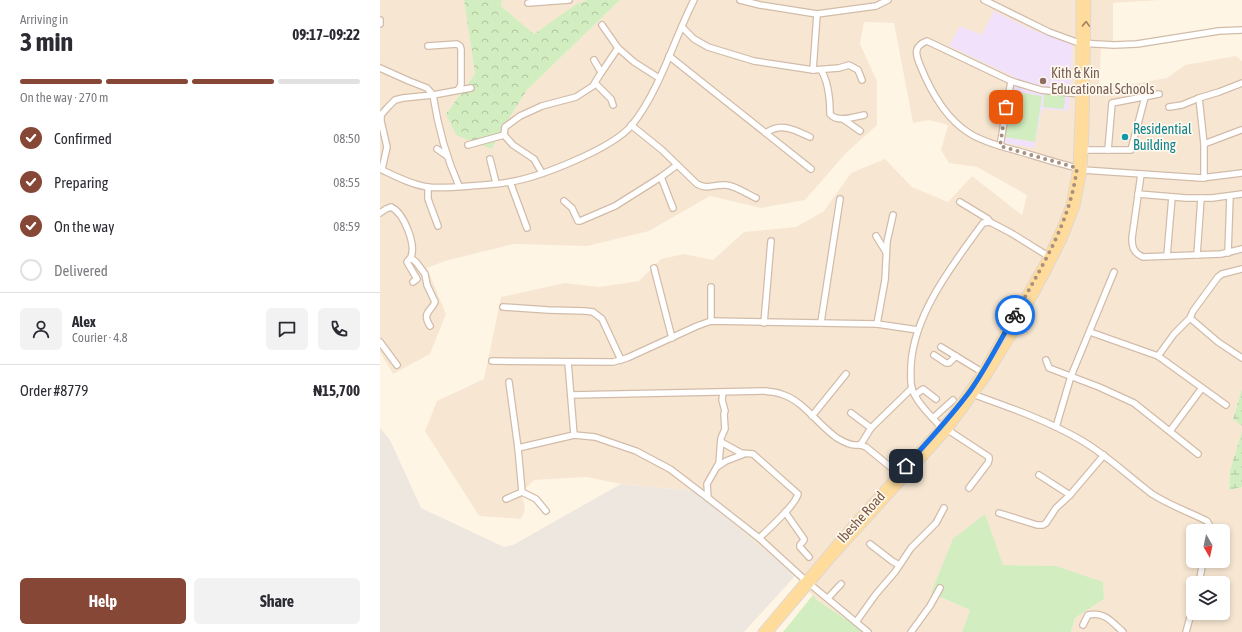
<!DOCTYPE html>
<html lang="en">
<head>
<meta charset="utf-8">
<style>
	:root { --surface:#fff; --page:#f2f2f3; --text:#2b2b33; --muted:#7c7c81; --line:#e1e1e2; --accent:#864737 }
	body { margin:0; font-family:"Asap Condensed",sans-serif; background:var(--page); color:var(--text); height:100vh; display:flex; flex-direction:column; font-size:15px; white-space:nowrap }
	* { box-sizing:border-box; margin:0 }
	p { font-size:13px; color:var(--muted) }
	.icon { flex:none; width:22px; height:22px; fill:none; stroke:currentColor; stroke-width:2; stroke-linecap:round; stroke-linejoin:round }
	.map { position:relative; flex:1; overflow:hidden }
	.side { display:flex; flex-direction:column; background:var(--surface); width:380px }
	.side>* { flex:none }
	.needle { width:26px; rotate:171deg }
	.fabs { position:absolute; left:806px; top:524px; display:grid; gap:8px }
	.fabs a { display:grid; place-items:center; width:44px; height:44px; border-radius:6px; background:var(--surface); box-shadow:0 2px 6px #0003; font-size:20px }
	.pin { position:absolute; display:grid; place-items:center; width:34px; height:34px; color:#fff; margin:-17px; border-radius:8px; box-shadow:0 2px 6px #0006 }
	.courier { position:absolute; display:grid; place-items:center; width:40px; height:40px; margin:-20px; border:3px solid #1a73e8; border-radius:50%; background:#fff; color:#222; box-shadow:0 1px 5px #0007 }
	.summary em { font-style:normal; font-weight:700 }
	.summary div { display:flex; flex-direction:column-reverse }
	.summary { display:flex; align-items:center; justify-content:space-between; height:68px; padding:0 20px }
	h1 { font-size:26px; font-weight:700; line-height:30px }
	.bar { display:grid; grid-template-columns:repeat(4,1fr); gap:6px 4px; align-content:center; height:48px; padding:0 20px }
	.bar i { height:5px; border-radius:3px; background:var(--line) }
	.bar .on { background:var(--accent) }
	.bar p { grid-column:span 4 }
	.line { display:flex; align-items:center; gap:10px; padding:0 20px; border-top:1px solid var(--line) }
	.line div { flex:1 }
	.round { display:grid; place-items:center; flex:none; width:42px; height:42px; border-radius:6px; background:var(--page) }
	ol { padding:0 20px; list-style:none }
	li { display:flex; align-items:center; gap:12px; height:44px }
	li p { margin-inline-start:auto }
	li .icon { padding:4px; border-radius:50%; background:var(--accent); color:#fff; stroke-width:4 }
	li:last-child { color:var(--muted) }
	li i { width:22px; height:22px; border:2px solid var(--line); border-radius:50% }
	.button { display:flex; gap:8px; margin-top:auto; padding:8px 20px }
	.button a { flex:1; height:46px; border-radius:6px; background:var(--accent); color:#fff; font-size:16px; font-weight:700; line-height:46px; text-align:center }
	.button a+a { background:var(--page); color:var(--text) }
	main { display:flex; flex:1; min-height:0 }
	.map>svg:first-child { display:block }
</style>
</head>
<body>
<main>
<section class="side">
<div class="summary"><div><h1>3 min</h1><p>Arriving in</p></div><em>09:17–09:22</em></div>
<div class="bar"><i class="on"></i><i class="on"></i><i class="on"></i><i></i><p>On the way · 270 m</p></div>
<ol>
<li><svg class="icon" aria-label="check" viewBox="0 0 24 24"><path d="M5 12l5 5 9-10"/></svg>Confirmed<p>08:50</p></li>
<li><svg class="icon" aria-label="check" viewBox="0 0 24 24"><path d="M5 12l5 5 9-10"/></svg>Preparing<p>08:55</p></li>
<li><svg class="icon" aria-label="check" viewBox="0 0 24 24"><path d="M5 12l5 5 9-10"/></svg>On the way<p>08:59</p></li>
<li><i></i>Delivered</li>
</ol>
<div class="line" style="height:72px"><a class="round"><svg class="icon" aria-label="person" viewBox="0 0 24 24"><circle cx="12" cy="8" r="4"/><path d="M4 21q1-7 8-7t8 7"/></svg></a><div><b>Alex</b><p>Courier · 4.8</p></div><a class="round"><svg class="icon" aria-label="chat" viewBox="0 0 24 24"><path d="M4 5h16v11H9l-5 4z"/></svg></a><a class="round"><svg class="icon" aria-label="phone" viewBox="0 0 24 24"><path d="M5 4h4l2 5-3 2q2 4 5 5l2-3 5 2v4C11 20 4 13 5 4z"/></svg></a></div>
<div class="line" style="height:52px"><div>Order #8779</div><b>₦15,700</b></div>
<div class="button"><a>Help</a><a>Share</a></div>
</section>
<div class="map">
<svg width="862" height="632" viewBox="0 0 862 632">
	<defs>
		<pattern id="forest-crowns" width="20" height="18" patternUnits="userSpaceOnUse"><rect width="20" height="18" fill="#d2eec1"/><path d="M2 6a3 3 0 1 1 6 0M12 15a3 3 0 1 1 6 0" fill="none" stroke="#afc49f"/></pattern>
		<pattern id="wetland-marsh" width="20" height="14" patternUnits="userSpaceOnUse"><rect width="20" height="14" fill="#d2eec1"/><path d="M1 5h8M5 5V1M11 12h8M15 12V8" fill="none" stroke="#afc49f"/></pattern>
	</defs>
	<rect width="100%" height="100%" fill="#fff5e5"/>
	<g fill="#f7e7d2" fill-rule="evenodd">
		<path d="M 0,0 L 84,0 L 95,74 L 66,114 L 112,149 L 121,131 L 147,90 L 240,0 L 780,0 L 733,3 L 733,42 L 721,47 L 719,90 L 787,78 L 805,65 L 856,56 L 862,61 L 862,388 L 853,418 L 862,426 L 862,431 L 850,470 L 849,490 L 862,487 L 862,632 L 691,632 L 695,618 L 724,599 L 676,566 L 623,565 L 551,593 L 590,610 L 582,632 L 485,632 L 437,600 L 415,576 L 315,491 L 241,484 L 206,477 L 154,480 L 142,492 L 145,510 L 141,519 L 99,516 L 45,431 L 57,401 L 104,379 L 121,297 L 185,283 L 219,287 L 259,281 L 281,259 L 304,254 L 333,260 L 364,232 L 416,227 L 444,211 L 471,173 L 505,159 L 532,187 L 568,202 L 592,176 L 642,215 L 647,195 L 597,167 L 569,163 L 561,150 L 568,125 L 549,120 L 533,123 L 514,23 L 484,22 L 480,44 L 497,81 L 497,125 L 466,153 L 425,200 L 381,208 L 330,196 L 269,231 L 207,246 L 134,244 L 65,261 L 47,268 L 66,314 L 50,354 L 13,374 L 0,352 ZM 813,531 L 843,531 L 843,561 L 813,561 ZM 813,583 L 843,583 L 843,613 L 813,613 Z"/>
		<path d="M 122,0 L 207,0 L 195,6 L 154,34 L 121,6 Z"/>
	</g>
	<path fill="#eee7df" d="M 0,428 L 10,440 L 41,508 L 124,547 L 133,545 L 241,484 L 315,491 L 415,576 L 364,632 L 0,632 Z"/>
	<path fill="#f2e1fb" d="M 614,11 L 657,32 L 692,43 L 691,85 L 689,111 L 662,109 L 654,148 L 625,143 L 623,140 L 634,77 L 569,46 L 580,26 L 602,35 Z"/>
	<g fill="#d2eec1">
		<path d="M 632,91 L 662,96 L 655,142 L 625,137 Z"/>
		<path d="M 664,94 L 685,96 L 684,109 L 663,107 Z"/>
		<path d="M 605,514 L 623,565 L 676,566 L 723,582 L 724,599 L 695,618 L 691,632 L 582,632 L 590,610 L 551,593 L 573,539 Z"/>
		<path d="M 433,595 L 437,600 L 485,632 L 403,632 Z"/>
	</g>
	<path fill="url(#forest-crowns)" d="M 84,0 L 122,0 L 121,6 L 154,34 L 195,5 L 207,0 L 240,0 L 147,90 L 121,131 L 112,149 L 76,135 L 66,114 L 95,74 Z"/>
	<g fill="url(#wetland-marsh)">
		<path d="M 862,388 L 862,426 L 853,419 Z"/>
		<path d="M 862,431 L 862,487 L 849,490 L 850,470 Z"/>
	</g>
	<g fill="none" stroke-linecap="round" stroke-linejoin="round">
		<defs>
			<g id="minor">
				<path d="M 360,0 L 380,5 L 437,14 L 496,6 L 508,0"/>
				<path d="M 604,0 L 669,32 L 699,43 L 734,45 L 757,44 L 839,31 L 862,30"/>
				<path d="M 148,3 L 189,0"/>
				<path d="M 0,24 L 0,20"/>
				<path d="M 222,25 L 238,48 L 254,62 L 279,78"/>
				<path d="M 302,27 L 314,39 L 328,47 L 374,61 L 433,70 L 459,68 L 469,65 L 478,70 L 482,80"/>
				<path d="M 48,46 L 77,44 L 80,46 L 81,49 L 81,85 L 78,90"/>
				<path d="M 289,56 L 431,169"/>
				<path d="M 214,60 L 221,72"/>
				<path d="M 0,68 L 29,81 L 47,88 L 53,95 C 58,127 66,157 79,186"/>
				<path d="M 433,70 L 437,14"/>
				<path d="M 441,70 C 449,83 450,99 450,114 C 457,123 474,117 484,115"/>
				<path d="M 215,83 L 231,99 L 233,105"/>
				<path d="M 819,98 L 824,144 L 824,178"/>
				<path d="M 789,107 L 802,105 L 819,98 L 839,92 L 862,83"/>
				<path d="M 463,119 L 480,131"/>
				<path d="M 251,125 L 282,150 L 317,184 C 328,190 334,184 346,185 C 356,186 367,194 376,198"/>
				<path d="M 386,133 C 401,122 415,130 430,137"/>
				<path d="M 824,144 L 861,130"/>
				<path d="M 88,145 L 124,135"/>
				<path d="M 620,146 L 631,81"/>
				<path d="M 57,149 L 67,156"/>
				<path d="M 705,150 L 751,150 L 765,97"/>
				<path d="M 728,150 L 732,103 L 779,94"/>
				<path d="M 110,159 L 116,183"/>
				<path d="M 697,168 C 677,163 658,157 638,151 C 622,147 603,142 589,133 C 565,118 550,90 540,65 C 535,53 534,46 547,41 L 631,81 L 661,90 L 700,94"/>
				<path d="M 0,169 C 15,176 32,185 48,187 C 62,189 87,186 103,185 C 111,184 121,184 130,182 C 160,177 232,149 252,125 C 281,88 293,41 314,0"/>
				<path d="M 2,169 L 7,147 L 1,121 L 1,115 L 8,107 L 15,100 L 23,98 L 53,95 L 91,88"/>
				<path d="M 703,170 L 821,178 L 862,173"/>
				<path d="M 162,173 L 154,159 L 133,145 L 124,135 L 125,127 L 140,116 L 162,106 L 196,97 L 213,86 L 219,76 L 238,48"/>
				<path d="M 761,174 L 752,238 C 752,248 754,253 763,257 L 841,254 L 862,249"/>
				<path d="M 281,177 L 293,208"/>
				<path d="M 130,182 L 147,228"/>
				<path d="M 48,187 L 48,199 L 58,226"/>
				<path d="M 758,194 L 806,198 L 832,198 L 862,194"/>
				<path d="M 184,201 L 192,208 L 198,221 L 200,221 L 235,206 L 281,177 L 297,165"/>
				<path d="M 580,202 L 608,219 L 610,222 L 631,233 L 668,256"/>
				<path d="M 0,213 L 6,209 L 11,207 C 24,213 36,244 31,257 C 30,259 28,260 27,262 L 37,279 L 33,282"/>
				<path d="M 496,236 L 506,252"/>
				<path d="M 848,253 L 850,196"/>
				<path d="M 817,255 L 821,198"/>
				<path d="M 787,256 L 792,197"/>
				<path d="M 31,258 L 36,262 L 45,274 L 47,285 L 55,302 C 52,311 41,312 50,326"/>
				<path d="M 274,268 L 292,338"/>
				<path d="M 123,307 L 168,310 L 205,311 L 213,312 L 222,319 L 241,360"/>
				<path d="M 810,318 L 838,342 L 862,358"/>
				<path d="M 331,321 L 331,287"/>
				<path d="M 441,322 L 460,199"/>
				<path d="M 384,323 L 391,241"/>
				<path d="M 497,324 L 505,280 L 507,242 L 513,215"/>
				<path d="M 710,332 L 778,356 L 846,405"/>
				<path d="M 0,342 L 17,365"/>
				<path d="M 561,347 L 602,372"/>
				<path d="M 554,355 L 566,363 L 569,363 L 576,356"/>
				<path d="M 778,356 L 794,334 L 810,318 L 813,311 L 838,277 L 842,274 L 862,269"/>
				<path d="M 666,360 L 669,368 L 719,387 L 754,403 L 818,454"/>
				<path d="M 112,361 L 233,362 L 247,358 L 317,326 L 331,321 L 497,324 L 538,330"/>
				<path d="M 188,362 L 194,435"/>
				<path d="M 129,382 L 138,448 L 142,492"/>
				<path d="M 591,392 L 595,395 C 631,408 666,420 699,439 C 726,454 748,476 772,494 C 789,505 809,512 827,521 L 830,526 L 829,531"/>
				<path d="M 191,395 L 385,391 C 390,392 396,392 401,394 C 423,400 438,425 457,438 C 462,441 469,445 475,445 C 480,445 481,444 486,447 L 519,474"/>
				<path d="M 535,395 L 543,389 L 556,399"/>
				<path d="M 471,413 L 491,428"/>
				<path d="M 432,416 L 466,374"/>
				<path d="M 553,418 L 573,400"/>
				<path d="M 561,427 C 551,416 537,403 532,389 C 530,381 531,373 531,365 C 534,313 574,263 603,223 L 610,222"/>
				<path d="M 676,427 L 691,376 L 734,272"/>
				<path d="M 568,430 L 609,457 L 609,460 L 608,463 L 589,488"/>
				<path d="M 790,431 L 822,388"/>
				<path d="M 341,442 L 361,453 L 373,454 L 418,494 C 416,504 388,530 379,538"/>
				<path d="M 481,444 L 491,428 L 532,388"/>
				<path d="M 138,448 L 194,435 L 215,437 L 256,451 L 290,469 L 328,498 L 379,538 L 425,580 L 488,632"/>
				<path d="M 337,467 L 346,461 L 364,454"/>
				<path d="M 659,475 L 690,495"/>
				<path d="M 328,498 L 327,484 L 339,463 L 341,438 L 345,429 L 344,414 L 345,411 L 342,400 L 343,393"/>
				<path d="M 126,499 L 142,492 L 156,499 L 166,511"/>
				<path d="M 405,512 L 424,539 L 424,540 L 420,545 L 420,547 L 429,557"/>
				<path d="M 619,513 L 657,525 L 663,525 L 666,523 L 676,508 L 690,495 L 724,455"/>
				<path d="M 490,544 L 512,561 L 519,565"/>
				<path d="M 819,583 L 823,561"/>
				<path d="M 448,598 L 461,584"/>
				<path d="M 476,622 L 496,594 L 515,572 L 531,548 L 556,523 L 564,508"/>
				<path d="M 703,625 L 708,615 C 724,611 732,622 743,632"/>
				<path d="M 531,632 L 550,606 L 560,588"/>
				<path d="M 806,632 L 813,606"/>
			</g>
			<g id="major">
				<path d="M 382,632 L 480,516 L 571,416 L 602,372 L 668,256 L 683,223 L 690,205 L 697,168 L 700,94 L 700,0"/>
				<path d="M 389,632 L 451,559 L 568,430 L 608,375 L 632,336 L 667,271 L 684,237 L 696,206 L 703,170 L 705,130 L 707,0"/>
			</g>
		</defs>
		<use href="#minor" stroke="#d2bca9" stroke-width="8"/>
		<use href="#major" stroke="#dfd7d3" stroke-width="9"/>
		<use href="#minor" stroke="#fff" stroke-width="5.5"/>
		<use href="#major" stroke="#ffdc9b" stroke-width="7"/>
	</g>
	<defs><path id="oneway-chevron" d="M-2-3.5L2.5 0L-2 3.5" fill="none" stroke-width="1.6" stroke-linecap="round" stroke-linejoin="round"/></defs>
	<use stroke="#a38160" href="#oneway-chevron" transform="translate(706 24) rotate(-88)"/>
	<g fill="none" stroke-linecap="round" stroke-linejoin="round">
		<path stroke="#a9907e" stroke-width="4" stroke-dasharray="0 7.2" d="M 626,107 L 620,146 L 697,168 C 690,224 661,267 635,315"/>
		<path stroke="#1a73e8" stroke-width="5" d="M 526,466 C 548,441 570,418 590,391 C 607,367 620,340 635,315"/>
	</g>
	<circle fill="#8d6e63" stroke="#fff8ed" stroke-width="1.5" cx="663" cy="81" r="4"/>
	<circle fill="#0f9aa8" stroke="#fff8ed" stroke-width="1.5" cx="745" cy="137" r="4"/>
	<g text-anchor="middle" stroke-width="3.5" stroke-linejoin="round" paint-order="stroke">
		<g font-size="14" fill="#785e54" stroke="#fff8ed" text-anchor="start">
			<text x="671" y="78">Kith &amp; Kin<tspan x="671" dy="16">Educational Schools</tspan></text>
		</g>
		<g font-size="14" fill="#0d838f" stroke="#fff8ed" text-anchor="start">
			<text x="753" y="134">Residential<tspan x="753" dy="16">Building</tspan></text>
		</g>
		<g font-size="14" fill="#7b5a46" stroke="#fff8ed">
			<text transform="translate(481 517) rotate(-48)" y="5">Ibeshe Road</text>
		</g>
	</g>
</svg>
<div class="fabs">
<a><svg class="needle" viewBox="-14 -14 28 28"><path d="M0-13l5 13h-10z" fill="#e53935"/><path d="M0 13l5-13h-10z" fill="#7c7c81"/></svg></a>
<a><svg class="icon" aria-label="layers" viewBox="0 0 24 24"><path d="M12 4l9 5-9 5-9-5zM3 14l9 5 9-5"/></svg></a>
</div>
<div class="pin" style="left:626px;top:107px;background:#ea580c"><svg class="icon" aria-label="bag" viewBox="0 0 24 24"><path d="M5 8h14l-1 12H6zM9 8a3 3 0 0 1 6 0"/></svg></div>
<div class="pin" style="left:526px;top:466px;background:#1f2937"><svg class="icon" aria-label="home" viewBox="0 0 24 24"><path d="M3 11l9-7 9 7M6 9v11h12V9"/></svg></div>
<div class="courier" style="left:635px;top:315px"><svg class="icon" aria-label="bike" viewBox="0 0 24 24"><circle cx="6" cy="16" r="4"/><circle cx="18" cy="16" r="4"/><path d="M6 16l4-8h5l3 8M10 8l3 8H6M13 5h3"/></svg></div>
</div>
</main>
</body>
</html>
